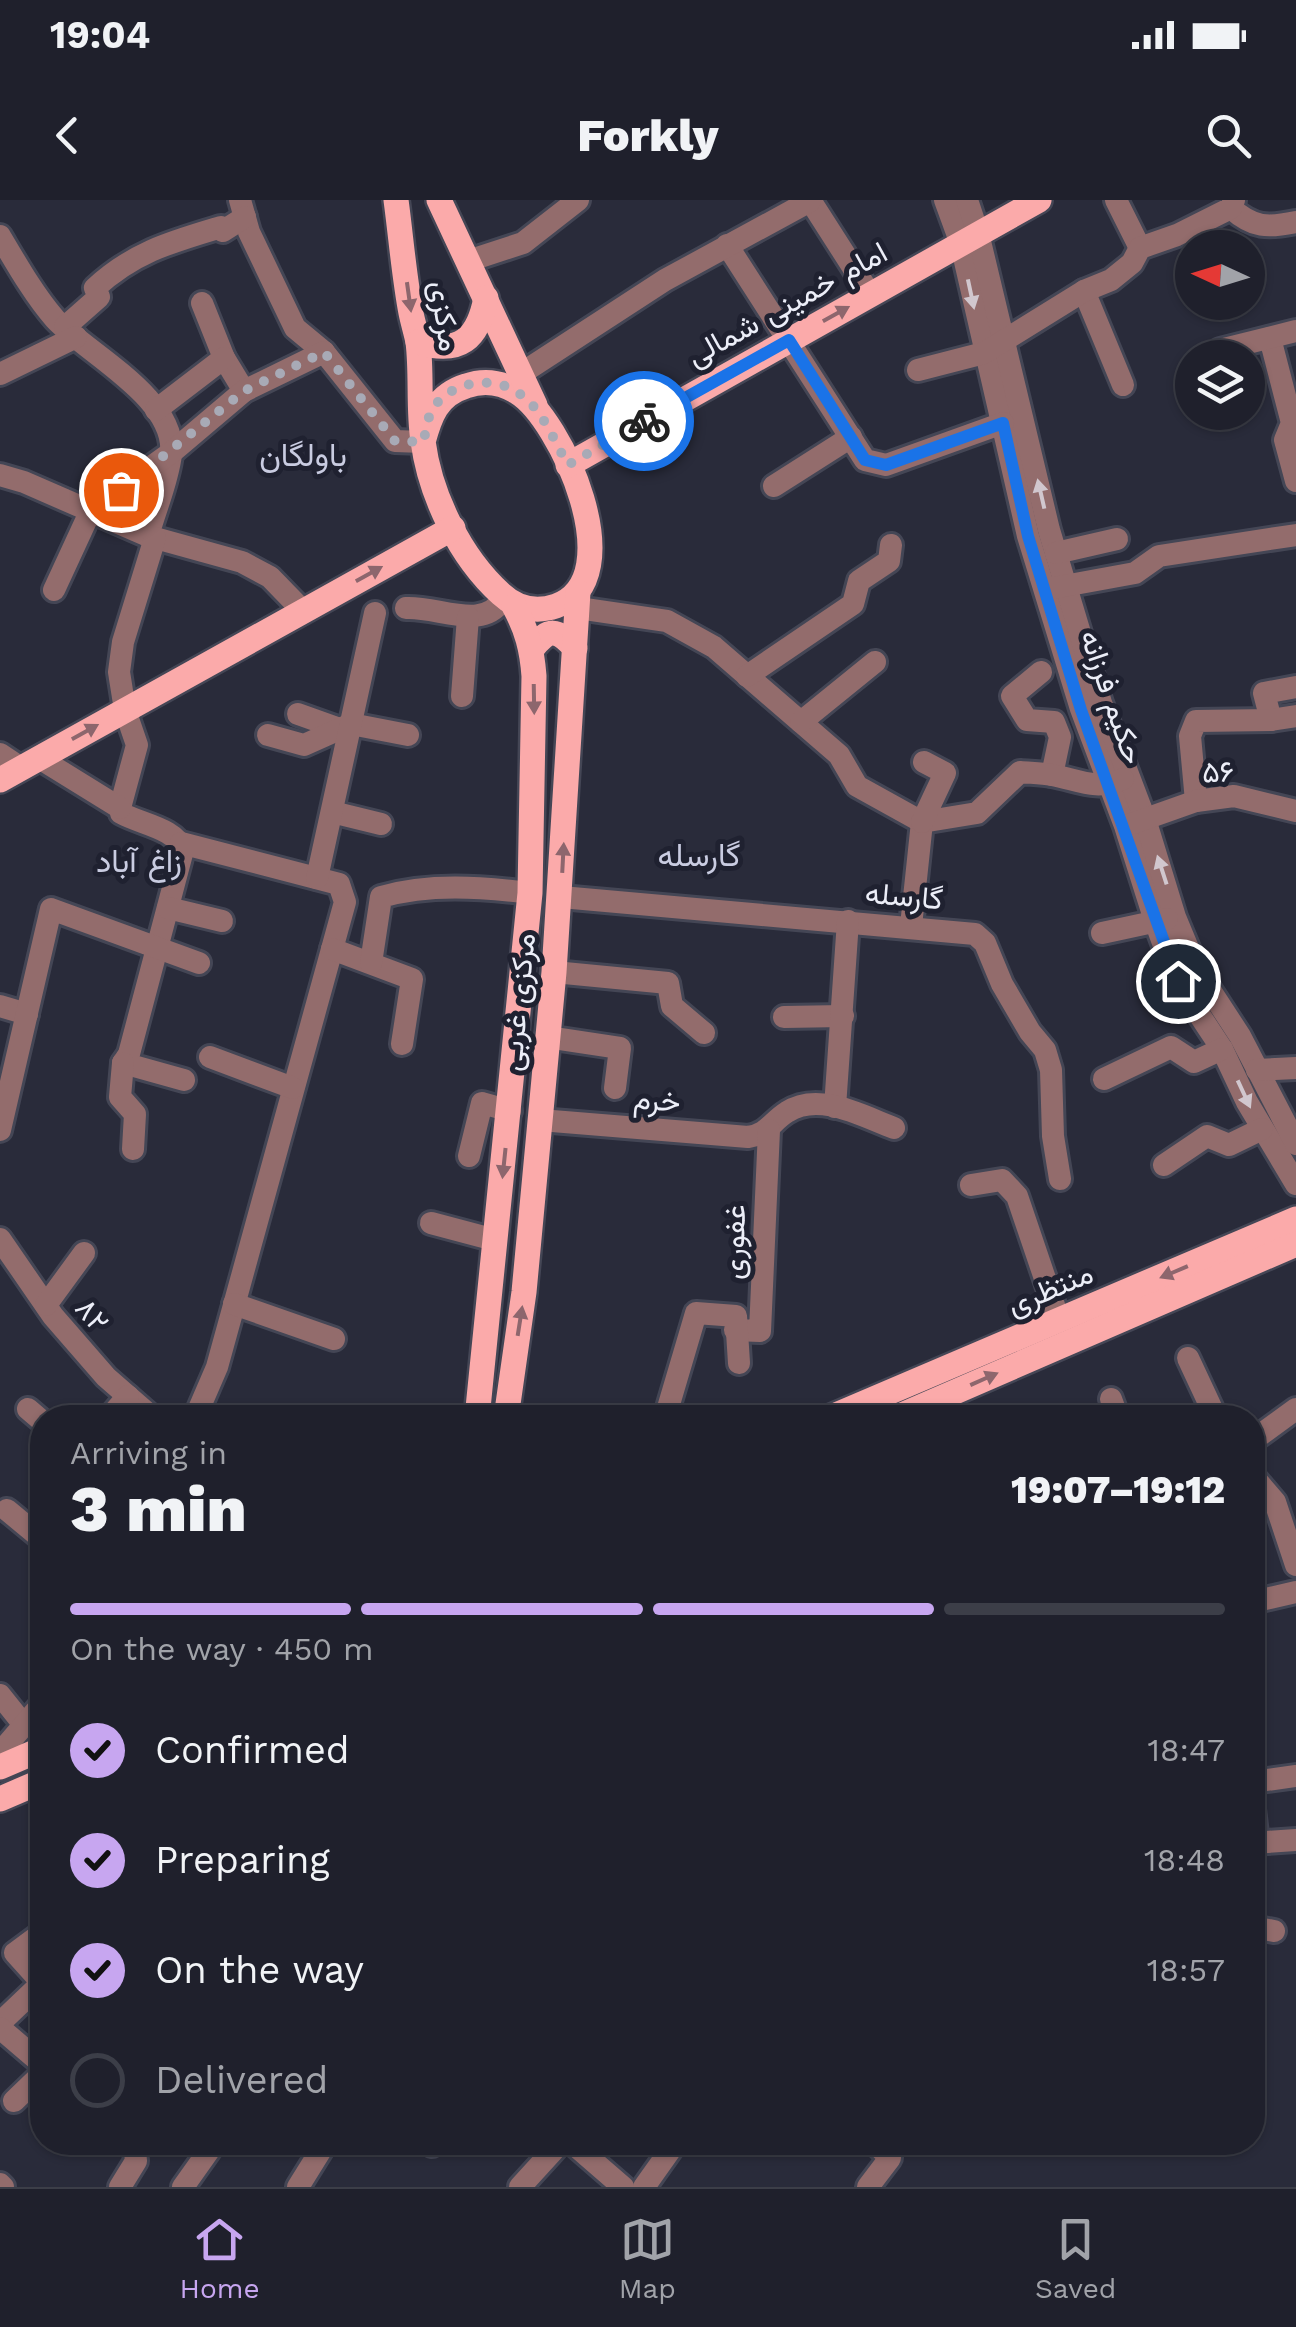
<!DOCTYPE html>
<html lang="en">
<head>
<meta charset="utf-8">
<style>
	:root { --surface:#1f202c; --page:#2c2d38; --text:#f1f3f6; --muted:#a1a3a9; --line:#3c3e48; --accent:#c7a6f0 }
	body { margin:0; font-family:"Work Sans",Vazirmatn,sans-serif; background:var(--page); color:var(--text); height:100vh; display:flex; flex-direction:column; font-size:38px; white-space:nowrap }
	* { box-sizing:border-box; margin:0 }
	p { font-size:32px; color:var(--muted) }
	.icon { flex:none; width:55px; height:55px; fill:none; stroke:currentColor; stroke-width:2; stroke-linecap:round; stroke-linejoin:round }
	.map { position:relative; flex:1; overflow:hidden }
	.drawer { position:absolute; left:30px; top:1205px; width:1235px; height:750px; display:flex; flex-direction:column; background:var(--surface); border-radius:40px; box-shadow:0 2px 8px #0004,0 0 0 2px var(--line) }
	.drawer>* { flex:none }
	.needle { width:65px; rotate:274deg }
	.controls { position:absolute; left:1175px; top:30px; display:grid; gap:20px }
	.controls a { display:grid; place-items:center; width:90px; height:90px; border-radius:50%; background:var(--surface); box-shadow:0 2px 8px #0004,0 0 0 2px var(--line); font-size:50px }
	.pin { position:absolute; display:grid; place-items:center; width:85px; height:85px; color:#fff; margin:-42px; border:5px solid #fff; border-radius:50%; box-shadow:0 2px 10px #0007 }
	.courier { position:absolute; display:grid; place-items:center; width:100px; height:100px; margin:-50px; border:8px solid #1a73e8; border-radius:50%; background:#fff; color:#222; box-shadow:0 2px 12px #0007 }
	.head em { font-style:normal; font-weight:800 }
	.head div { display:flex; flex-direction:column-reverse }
	.head { display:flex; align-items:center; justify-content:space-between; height:170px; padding:0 40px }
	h1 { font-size:65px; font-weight:800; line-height:75px }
	.bar { display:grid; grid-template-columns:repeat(4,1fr); gap:15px 10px; align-content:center; height:120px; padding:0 40px }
	.bar i { height:12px; border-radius:8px; background:var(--line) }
	.bar .on { background:var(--accent) }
	.bar p { grid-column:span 4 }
	ol { padding:0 40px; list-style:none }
	li { display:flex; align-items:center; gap:30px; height:110px }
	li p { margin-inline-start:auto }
	li .icon { padding:10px; border-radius:50%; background:var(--accent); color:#111; stroke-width:4 }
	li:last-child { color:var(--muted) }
	li i { width:55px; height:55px; border:5px solid var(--line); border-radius:50% }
	.status { display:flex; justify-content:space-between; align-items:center; height:70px; padding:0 50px; background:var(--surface); direction:ltr }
	.status svg { height:28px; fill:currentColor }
	header { display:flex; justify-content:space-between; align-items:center; height:130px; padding:0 40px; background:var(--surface); font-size:45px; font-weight:800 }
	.tab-bar { display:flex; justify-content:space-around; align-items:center; height:140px; border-top:2px solid var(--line); background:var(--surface); font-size:28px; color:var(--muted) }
	.tab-bar a { display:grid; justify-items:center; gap:5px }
	.tab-bar .on { color:var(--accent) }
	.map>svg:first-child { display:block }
</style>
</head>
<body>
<div class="status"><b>19:04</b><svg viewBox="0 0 49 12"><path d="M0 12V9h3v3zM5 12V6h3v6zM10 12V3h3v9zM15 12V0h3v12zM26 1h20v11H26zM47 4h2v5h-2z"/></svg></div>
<header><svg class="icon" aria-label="back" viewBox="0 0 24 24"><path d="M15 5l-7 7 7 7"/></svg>Forkly<svg class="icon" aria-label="search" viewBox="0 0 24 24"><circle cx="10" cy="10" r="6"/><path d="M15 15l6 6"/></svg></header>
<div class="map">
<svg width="1296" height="1987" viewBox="0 0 1296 1987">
	<rect width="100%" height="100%" fill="#292b3a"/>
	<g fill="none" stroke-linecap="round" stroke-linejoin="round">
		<defs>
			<g id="minor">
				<path d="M 240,0 L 249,32 L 295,128 L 324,152 L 395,241 L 423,242"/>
				<path d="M 810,0 L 870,94"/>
				<path d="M 945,0 L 961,44 L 1028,336 L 1081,509 L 1125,626 L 1155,721 L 1177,781 L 1222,849 L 1247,902 L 1296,984"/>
				<path d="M 967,0 L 978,33 L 1049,330 L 1101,503 L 1145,619 L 1175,717 L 1197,770 L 1240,836 L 1296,944"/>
				<path d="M 1116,0 L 1140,48"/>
				<path d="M 1231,8 C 1253,28 1268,28 1296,22"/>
				<path d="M 0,36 C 16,63 34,95 55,119 C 86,153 177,198 171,254 C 168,281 155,310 148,336"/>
				<path d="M 727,45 L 865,260 L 886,265 L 1003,223"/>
				<path d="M 468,61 L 523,43 L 578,0"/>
				<path d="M 1084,91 L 1123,185"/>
				<path d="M 202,103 L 224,158 L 244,191"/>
				<path d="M 65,127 L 99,97 L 95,88 C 134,52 171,42 221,27 L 223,31 L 245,17"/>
				<path d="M 1270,138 L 1292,223 L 1285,240 L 1296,281"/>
				<path d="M 1220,150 L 1296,131"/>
				<path d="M 918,170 L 984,153 L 1084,91 L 1111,80 L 1132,63 L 1140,48 L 1177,35 L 1231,8 L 1234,0"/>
				<path d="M 522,173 L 665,80 L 810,1"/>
				<path d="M 0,174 L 76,137"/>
				<path d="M 156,210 L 224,158"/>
				<path d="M 0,275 L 24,282 L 148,336 L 242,362 L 270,377 L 303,411"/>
				<path d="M 774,286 L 851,237"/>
				<path d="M 155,338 L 123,442 L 119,472 L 125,510 L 137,545 L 120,608 L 121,613 C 140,624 176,628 183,650 L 129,854 L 123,863 L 184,880"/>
				<path d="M 1056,353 L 1117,339"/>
				<path d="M 1053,388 L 1135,373 L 1159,356 L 1296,335"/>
				<path d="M 54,390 L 91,310 L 172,252 L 244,191 L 324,152"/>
				<path d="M 406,408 C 439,406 485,433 504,397"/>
				<path d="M 578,408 L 667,421 L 714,447 L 839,555 L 857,586 L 922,622 L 911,726"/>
				<path d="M 1041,472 L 1012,496 L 1027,520 L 1054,522 L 1060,537 L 1052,575"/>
				<path d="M 747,476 L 853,404 L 859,381 L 889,361 L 891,345"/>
				<path d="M 462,496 L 468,417"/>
				<path d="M 298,514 L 340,529"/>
				<path d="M 1271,520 L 1264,493 L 1296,487"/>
				<path d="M 801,522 L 875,462"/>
				<path d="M 268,535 L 304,545 L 351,524 L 408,535"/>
				<path d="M 0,554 L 21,568"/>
				<path d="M 39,558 L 120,608"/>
				<path d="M 1196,601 L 1190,536 L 1196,521 L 1271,520 L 1296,516"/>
				<path d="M 332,612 L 381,624"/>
				<path d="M 922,622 L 977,613 L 1020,572 C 1030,573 1042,573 1052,575 C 1079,580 1096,591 1123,579"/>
				<path d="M 922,622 L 945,573 L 924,562"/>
				<path d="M 1131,624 L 1196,601 L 1234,596 L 1296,611"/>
				<path d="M 181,643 L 339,684 L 345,702 L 217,1167 L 195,1218"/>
				<path d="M 317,678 L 375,413"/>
				<path d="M 561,697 L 975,734 L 985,743 L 1002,784 L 1030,832 L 1045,850 L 1051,870 L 1053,936 L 1060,979"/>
				<path d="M 168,708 L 222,721"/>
				<path d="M 1102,733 L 1167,719"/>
				<path d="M 332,749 L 412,779 L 402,844"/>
				<path d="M 371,763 L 381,697 C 429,683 481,687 530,693"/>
				<path d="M 554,772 L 668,783 L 672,806 L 704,833"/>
				<path d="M 0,806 L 27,814"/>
				<path d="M 784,817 L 843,816"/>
				<path d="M 547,837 L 620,848 L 615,888"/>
				<path d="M 210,857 L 293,888"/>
				<path d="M 123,863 L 120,897 L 135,914 L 133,949"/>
				<path d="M 1257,870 L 1296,868"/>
				<path d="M 1104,879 L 1171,847 L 1194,862 L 1222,849"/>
				<path d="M 835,907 L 848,721"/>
				<path d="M 540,920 L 748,937 C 768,934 771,922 787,912 C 819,891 862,916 894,928"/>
				<path d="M 0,930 L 51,709 L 199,763"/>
				<path d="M 469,956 L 482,903 L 510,911"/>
				<path d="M 1164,965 L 1207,936 L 1229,945 L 1262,929"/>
				<path d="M 971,985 L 1002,980 L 1017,996 L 1059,1120"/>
				<path d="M 431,1023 L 495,1040"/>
				<path d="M 0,1039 L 53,1116 L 106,1177 L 153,1218"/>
				<path d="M 234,1104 L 334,1139"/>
				<path d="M 46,1105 L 84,1053"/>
				<path d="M 735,1130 L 760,1131 L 769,930"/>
				<path d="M 1188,1158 L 1216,1218"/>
				<path d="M 1111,1199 L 1118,1218"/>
				<path d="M 28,1209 L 42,1221"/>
				<path d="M 109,1218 L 128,1196"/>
				<path d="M 665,1218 L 696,1113 L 736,1116 L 739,1163"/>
				<path d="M 1252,1241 L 1296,1209"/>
				<path d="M 1252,1275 L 1275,1302 L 1296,1365"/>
				<path d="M 7,1310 L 42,1339"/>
				<path d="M 1252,1402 L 1296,1392"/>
				<path d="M 0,1495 L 24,1525"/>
				<path d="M 0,1553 L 42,1504"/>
				<path d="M 1252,1582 L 1296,1576"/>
				<path d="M 1252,1601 L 1257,1642"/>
				<path d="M 1252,1643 L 1296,1640"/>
				<path d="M 1252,1727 L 1274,1731"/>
				<path d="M 0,1823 L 42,1783 L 15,1753 L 42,1733"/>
				<path d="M 0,1828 L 42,1864"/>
				<path d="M 14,1901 L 42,1874"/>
				<path d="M 430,1942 L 432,1945"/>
				<path d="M 571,1942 L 623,1987"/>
				<path d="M 0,1984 L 3,1987"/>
				<path d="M 120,1987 L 136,1961 L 134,1942"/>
				<path d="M 183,1987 L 215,1942"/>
				<path d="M 298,1987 L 326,1942"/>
				<path d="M 520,1987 L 561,1942"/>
				<path d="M 644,1987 L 676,1942"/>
				<path d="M 868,1987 L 890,1958 L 874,1942"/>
			</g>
			<g id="major">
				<path d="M 396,0 C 401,37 404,76 411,113 C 413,123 416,132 418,142 C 422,175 418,208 423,241 C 430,295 460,357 501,394 C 516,408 535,413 556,406 C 633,379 561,218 517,192 C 501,182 483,180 466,186 C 437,195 430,216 423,242"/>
				<path d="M 439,0 L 535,205"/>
				<path d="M 418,142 C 460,155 478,139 486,98"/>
				<path d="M 568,265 L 1039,0"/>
				<path d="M 532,449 C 549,427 557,429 575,448"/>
				<path d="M 0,580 L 453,328"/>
				<path d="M 477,1218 L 530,693 L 534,476 C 532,449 527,430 514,406"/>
				<path d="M 506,1218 L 524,1092 L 554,772 L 578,392"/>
				<path d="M 829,1218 L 1296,1019"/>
				<path d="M 895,1218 L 1296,1044"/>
				<path d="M 0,1567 L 42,1549"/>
				<path d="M 0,1599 L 42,1581"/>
			</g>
		</defs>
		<use href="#minor" stroke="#444655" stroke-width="28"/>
		<use href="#major" stroke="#444655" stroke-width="30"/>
		<use href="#minor" stroke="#936c6c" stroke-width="22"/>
		<use href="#major" stroke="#fbaaaa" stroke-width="25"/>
	</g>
	<defs><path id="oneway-solid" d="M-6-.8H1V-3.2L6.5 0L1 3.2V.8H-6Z" transform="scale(2.5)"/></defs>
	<g fill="#d1c7ce">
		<use href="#oneway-solid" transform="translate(971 94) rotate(78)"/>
		<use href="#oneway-solid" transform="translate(1041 294) rotate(-103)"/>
		<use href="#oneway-solid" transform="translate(1162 670) rotate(-108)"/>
		<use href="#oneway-solid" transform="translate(1244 894) rotate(65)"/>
	</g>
	<g fill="#8d666d">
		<use href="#oneway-solid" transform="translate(409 97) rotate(82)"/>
		<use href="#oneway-solid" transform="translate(836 114) rotate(-29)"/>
		<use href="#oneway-solid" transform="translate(369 374) rotate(-29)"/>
		<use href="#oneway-solid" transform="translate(534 499) rotate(89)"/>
		<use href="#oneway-solid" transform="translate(85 532) rotate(-29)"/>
		<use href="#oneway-solid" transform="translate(563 658) rotate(-87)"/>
		<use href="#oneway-solid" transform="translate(504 963) rotate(96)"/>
		<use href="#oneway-solid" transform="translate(1174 1072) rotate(157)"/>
		<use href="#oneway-solid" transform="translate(520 1121) rotate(-81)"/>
		<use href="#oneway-solid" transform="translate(984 1179) rotate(-24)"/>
	</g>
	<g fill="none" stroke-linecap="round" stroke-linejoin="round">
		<path stroke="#a8aab6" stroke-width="10" stroke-dasharray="0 18" d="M 121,290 L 244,191 L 324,152 L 395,241 L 423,242 C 426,233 427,220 431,212 C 447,181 494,174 520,194 C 543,210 554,241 568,265 L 644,221"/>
		<path stroke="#1a73e8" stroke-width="12" d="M 644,221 L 789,140 L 865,260 L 886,265 L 1003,223 L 1028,336 L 1081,510 L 1178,781"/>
	</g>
	<g text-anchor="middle" stroke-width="10" stroke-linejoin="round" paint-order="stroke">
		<g font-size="30" fill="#eceef8" stroke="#1f2130">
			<text transform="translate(787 104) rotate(-29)" y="10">امام خمینی شمالی</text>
			<text transform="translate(445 116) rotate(82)" y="10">مرکزی</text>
			<text transform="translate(1112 497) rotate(71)" y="10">حکیم فرزانه</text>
			<text transform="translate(1218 572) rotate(-3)" y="10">۵۶</text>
			<text transform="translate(904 696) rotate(5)" y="10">گارسله</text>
			<text transform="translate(518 802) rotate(-84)" y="10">مرکزی غربی</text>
			<text transform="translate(657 900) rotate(4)" y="10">خرم</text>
			<text transform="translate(734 1042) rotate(-88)" y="10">غفوری</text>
			<text transform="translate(1050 1089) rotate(-23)" y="10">منتظری</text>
			<text transform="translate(92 1115) rotate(50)" y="10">۸۲</text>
		</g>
		<g font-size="32" fill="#c9cce1" stroke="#1f2130">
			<text x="303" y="266">باولگان</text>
			<text x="699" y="666">گارسله</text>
			<text x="139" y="672">زاغ آباد</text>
		</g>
	</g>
</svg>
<div class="controls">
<a><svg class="needle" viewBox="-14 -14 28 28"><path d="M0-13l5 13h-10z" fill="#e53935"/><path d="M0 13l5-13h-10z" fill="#a1a3a9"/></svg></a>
<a><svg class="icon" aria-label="layers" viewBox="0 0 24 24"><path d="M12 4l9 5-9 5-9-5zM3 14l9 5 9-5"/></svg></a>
</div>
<div class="pin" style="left:121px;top:290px;background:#ea580c"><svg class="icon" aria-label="bag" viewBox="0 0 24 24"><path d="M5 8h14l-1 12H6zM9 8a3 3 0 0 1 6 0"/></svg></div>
<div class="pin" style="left:1178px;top:781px;background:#1f2937"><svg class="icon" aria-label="home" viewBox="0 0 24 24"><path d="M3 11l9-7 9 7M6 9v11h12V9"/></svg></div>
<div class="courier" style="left:644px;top:221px"><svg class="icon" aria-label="bike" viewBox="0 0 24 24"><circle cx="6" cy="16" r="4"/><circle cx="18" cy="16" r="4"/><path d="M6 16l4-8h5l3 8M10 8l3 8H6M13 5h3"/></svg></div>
<section class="drawer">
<div class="head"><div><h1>3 min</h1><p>Arriving in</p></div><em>19:07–19:12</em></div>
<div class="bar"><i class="on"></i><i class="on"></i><i class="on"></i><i></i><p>On the way · 450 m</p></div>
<ol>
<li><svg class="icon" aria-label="check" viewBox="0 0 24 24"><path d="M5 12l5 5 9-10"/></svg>Confirmed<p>18:47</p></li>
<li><svg class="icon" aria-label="check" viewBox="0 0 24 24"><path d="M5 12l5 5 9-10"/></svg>Preparing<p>18:48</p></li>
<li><svg class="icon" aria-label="check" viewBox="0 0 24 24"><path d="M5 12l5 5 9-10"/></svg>On the way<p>18:57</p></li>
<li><i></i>Delivered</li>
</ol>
</section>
</div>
<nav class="tab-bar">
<a class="on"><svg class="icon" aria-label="home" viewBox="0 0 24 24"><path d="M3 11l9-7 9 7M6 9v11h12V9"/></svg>Home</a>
<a><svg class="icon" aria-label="map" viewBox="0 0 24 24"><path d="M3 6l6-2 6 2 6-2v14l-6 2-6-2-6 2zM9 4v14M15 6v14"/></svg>Map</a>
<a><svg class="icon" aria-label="saved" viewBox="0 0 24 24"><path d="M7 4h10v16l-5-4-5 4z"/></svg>Saved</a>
</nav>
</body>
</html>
